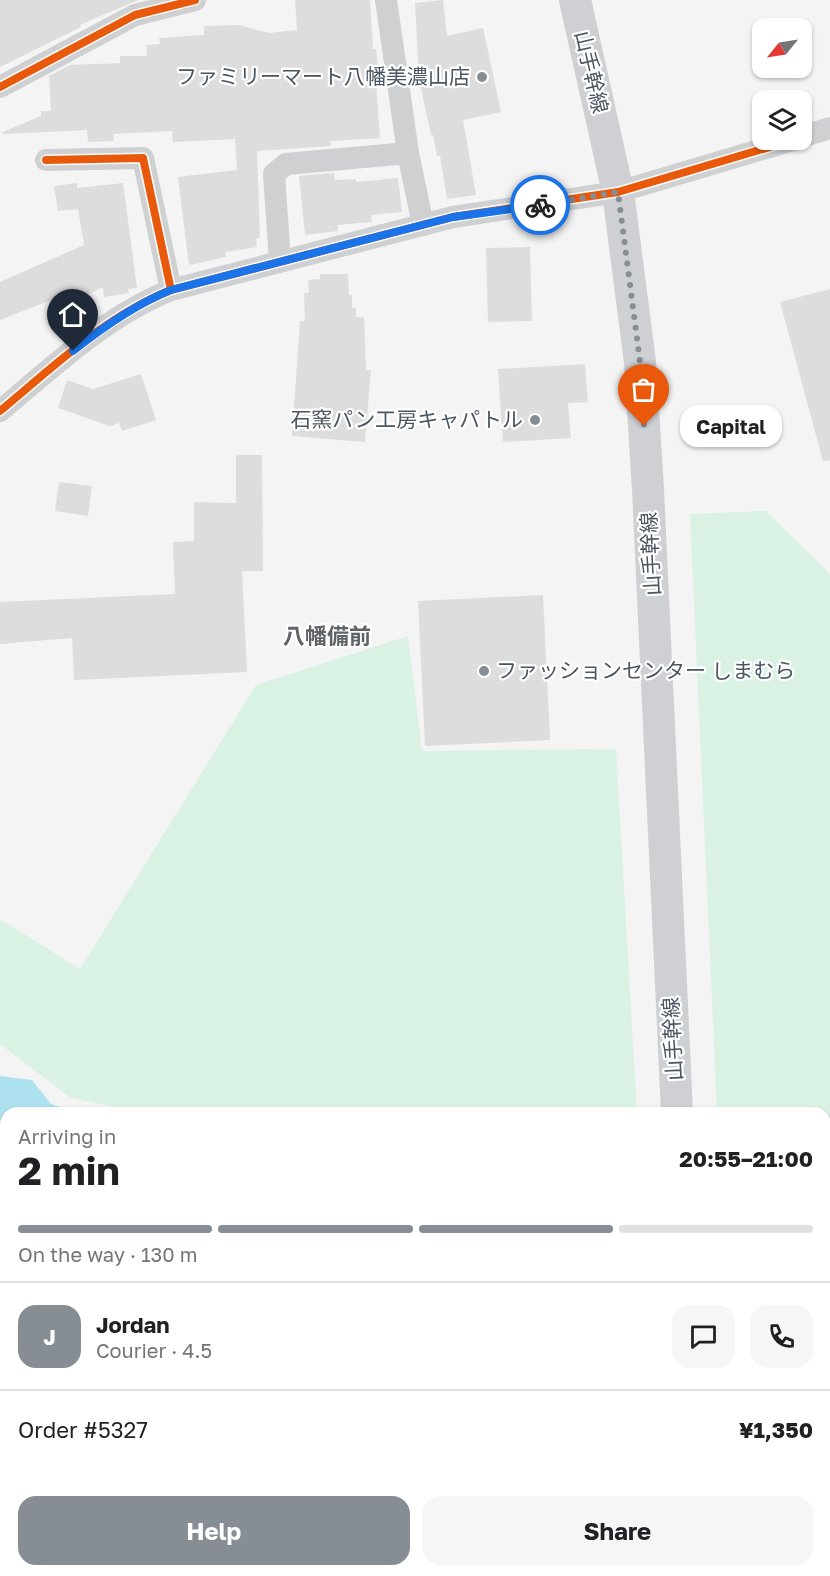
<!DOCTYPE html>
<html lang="en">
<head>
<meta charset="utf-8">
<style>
	:root { --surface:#fff; --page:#f6f6f6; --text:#202124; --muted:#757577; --line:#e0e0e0; --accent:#868d94 }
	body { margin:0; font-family:"Golos Text","Noto Sans JP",sans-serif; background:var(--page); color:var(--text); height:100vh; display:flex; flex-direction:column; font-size:22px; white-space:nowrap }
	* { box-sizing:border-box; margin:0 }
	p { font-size:20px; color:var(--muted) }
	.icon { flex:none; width:33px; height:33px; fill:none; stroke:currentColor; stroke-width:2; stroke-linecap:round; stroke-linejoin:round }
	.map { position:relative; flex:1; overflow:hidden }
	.details { position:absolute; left:0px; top:1107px; width:831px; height:470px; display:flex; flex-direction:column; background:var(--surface); border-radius:18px 18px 0 0; box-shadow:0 2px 4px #0004 }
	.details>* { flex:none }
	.needle { width:39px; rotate:240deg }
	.fabs { position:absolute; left:752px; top:18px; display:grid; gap:12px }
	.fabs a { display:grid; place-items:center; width:60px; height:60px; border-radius:12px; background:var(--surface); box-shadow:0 2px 4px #0004; font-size:30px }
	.pin { position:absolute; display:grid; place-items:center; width:51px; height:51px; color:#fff; margin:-62px -26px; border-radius:50% 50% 50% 0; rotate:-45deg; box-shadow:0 0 6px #0007 }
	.pin .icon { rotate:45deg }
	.courier { position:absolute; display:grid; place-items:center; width:60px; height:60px; margin:-30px; border:4px solid #1a73e8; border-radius:50%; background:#fff; color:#222; box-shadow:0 2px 8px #0007 }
	.bubble { position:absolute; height:42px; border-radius:18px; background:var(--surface); box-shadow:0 2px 4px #0004; font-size:20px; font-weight:700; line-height:42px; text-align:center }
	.head em { font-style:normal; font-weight:700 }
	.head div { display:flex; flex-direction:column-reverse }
	.head { display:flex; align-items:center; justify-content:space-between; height:102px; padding:0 18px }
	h1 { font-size:39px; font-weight:700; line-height:45px }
	.bar { display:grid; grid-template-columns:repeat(4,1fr); gap:9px 6px; align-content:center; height:72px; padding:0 18px }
	.bar i { height:8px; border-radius:4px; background:var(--line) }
	.bar .on { background:var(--accent) }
	.bar p { grid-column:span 4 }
	.line { display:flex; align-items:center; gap:15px; padding:0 18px; border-top:2px solid var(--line) }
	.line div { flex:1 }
	.round { display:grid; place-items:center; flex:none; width:63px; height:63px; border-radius:18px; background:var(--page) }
	.cta { display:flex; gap:12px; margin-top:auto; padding:12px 18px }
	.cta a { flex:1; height:69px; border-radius:18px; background:var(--accent); color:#fff; font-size:24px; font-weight:700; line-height:69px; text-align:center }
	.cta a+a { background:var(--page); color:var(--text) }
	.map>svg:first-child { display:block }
</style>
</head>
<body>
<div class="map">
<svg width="830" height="1576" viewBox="0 0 830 1576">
	<rect width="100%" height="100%" fill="#f4f4f4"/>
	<g fill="#d9f2e3">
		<path d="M 766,511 L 830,574 L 830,1576 L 743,1576 L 743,1571 L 825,1570 L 825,1113 L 717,1113 L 690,514 Z"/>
		<path d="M 408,636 L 422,751 L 616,749 L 637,1113 L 146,1113 L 71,1098 L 0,1044 L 0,919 L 80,969 L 256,685 Z"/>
		<path d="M 0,1210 L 6,1216 L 6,1415 L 0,1416 Z"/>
	</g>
	<path fill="#aee2f0" d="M 0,1076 L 32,1080 L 51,1104 L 78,1113 L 6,1113 L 6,1217 L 0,1216 Z"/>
	<g fill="#ddddde">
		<path d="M 0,0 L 138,0 L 80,25 L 81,27 L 0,67 Z"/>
		<path d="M 295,0 L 370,0 L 373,49 L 376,49 L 378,69 L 375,69 L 380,138 L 330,141 L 331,146 L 257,151 L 260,238 L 256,239 L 257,247 L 225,252 L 226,257 L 189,265 L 178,177 L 237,170 L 235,139 L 173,142 L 172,131 L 113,134 L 114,141 L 88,142 L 87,130 L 3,134 L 3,132 L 41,116 L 41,111 L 51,111 L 49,76 L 70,65 L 120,63 L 120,56 L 147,56 L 146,45 L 160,44 L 159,38 L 204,35 L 204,26 L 239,25 L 269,33 L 297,30 Z"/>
		<path d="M 443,0 L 447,36 L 483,28 L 501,112 L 463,120 L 476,195 L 447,199 L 440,156 L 437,156 L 433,135 L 431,135 L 419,79 L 415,3 Z"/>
		<path d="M 334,173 L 335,180 L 356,179 L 356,182 L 398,178 L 402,212 L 371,215 L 372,222 L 338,225 L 338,231 L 305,235 L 299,176 Z"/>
		<path d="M 77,183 L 77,188 L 123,183 L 137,288 L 128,289 L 129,293 L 104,297 L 103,287 L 65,306 L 61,296 L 0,320 L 0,282 L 84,245 L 78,209 L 58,211 L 54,186 Z"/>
		<path d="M 530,247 L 532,321 L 488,322 L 486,248 Z"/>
		<path d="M 320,274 L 348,274 L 349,295 L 352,295 L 352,308 L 356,308 L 356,317 L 364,317 L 366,370 L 371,370 L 365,442 L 292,436 L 300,321 L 305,321 L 304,293 L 309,293 L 308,280 L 320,279 Z"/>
		<path d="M 830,289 L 830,460 L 823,461 L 780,302 Z"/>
		<path d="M 585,364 L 588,402 L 568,403 L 571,438 L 503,442 L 498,369 Z"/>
		<path d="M 141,374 L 156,420 L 122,431 L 119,423 L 110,426 L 58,408 L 67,380 L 93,389 Z"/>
		<path d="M 236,455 L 262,455 L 263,571 L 242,571 L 247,672 L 74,680 L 72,638 L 0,644 L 0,602 L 175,594 L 173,542 L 194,541 L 194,502 L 236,503 Z"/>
		<path d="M 59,482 L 92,486 L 88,516 L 55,511 Z"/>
		<path d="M 543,595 L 550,740 L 425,746 L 418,601 Z"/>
	</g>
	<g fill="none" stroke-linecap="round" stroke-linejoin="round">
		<g stroke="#ced0d2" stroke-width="22">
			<path d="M 386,0 L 408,153 L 423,225"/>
			<path d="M 0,87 L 135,15 L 195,0"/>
			<path d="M 801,137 L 830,128"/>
			<path d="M 46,160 L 143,158 L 171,290"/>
			<path d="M 280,261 L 274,174 L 286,164 L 408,153"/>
			<path d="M 0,411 C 53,367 106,316 171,290 L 453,217 L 618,192 L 793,140"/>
		</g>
		<g stroke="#ced0d4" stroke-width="32">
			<path d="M 575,0 L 618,192 L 640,362 L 648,489 L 677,1113"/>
			<path d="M 700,1570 L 700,1576"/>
		</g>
		<defs>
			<g id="cycleway">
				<path d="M 0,87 L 135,15 L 195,0"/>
				<path d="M 46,160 L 143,158 L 171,290"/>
				<path d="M 0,411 C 53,367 106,316 171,290 L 453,217 L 618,192 L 793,140"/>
			</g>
		</defs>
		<use href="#cycleway" stroke="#fff" stroke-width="11"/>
		<use href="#cycleway" stroke="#e8590c" stroke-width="8"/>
	</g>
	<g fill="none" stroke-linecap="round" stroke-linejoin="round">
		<path stroke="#868d94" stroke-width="6" stroke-dasharray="0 10.8" d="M 540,205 L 618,192 L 640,362 L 644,426"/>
		<path stroke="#1a73e8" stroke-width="8" d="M 73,351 C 103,327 136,304 171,290 L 453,217 L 540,205"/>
	</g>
	<g fill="#868d94" stroke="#fff" stroke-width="2">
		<circle cx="482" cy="77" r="6"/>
		<circle cx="535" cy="420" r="6"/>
		<circle cx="484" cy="671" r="6"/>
	</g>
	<g text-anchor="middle" stroke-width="4.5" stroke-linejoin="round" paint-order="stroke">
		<g font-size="21" fill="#4a5661" stroke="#fff">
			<text transform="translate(591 72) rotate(77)" y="7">山手幹線</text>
			<text transform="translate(651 554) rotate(-93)" y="7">山手幹線</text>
			<text transform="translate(673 1039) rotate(-93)" y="7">山手幹線</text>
		</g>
		<g font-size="21" fill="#4a5661" stroke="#fff" text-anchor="end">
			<text x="470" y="84">ファミリーマート八幡美濃山店</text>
			<text x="523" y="427">石窯パン工房キャパトル</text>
			<text x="496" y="678" text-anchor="start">ファッションセンター しまむら</text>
		</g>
		<g font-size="22" font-weight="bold" fill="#5f6368" stroke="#fff">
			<text x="327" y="644">八幡備前</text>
		</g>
	</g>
</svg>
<div class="fabs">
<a><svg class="needle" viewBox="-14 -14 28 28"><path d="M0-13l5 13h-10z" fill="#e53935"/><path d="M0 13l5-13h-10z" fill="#757577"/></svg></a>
<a><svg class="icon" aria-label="layers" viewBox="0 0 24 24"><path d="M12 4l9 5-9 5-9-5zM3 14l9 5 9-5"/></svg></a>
</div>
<div class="pin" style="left:644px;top:426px;background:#ea580c"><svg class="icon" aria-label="bag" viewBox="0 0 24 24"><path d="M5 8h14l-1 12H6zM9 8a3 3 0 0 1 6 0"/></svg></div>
<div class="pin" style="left:73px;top:351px;background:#1f2937"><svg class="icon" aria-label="home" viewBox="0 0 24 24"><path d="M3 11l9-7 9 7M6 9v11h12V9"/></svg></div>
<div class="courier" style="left:540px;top:205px"><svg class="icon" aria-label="bike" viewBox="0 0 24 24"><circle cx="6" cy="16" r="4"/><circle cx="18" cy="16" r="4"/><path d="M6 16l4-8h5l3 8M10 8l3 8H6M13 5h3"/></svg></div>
<div class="bubble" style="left:680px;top:405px;width:102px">Capital</div>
<section class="details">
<div class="head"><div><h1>2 min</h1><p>Arriving in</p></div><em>20:55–21:00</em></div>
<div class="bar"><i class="on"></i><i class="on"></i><i class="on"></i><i></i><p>On the way · 130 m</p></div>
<div class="line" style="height:108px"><b class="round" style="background:var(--accent);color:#fff">J</b><div><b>Jordan</b><p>Courier · 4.5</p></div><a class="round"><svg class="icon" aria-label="chat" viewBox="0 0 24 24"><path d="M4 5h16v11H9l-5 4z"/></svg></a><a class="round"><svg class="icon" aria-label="phone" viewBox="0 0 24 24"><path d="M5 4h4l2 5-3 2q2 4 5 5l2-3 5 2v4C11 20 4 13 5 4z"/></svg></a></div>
<div class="line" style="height:78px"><div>Order #5327</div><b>¥1,350</b></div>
<div class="cta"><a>Help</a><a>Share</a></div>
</section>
</div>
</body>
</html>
